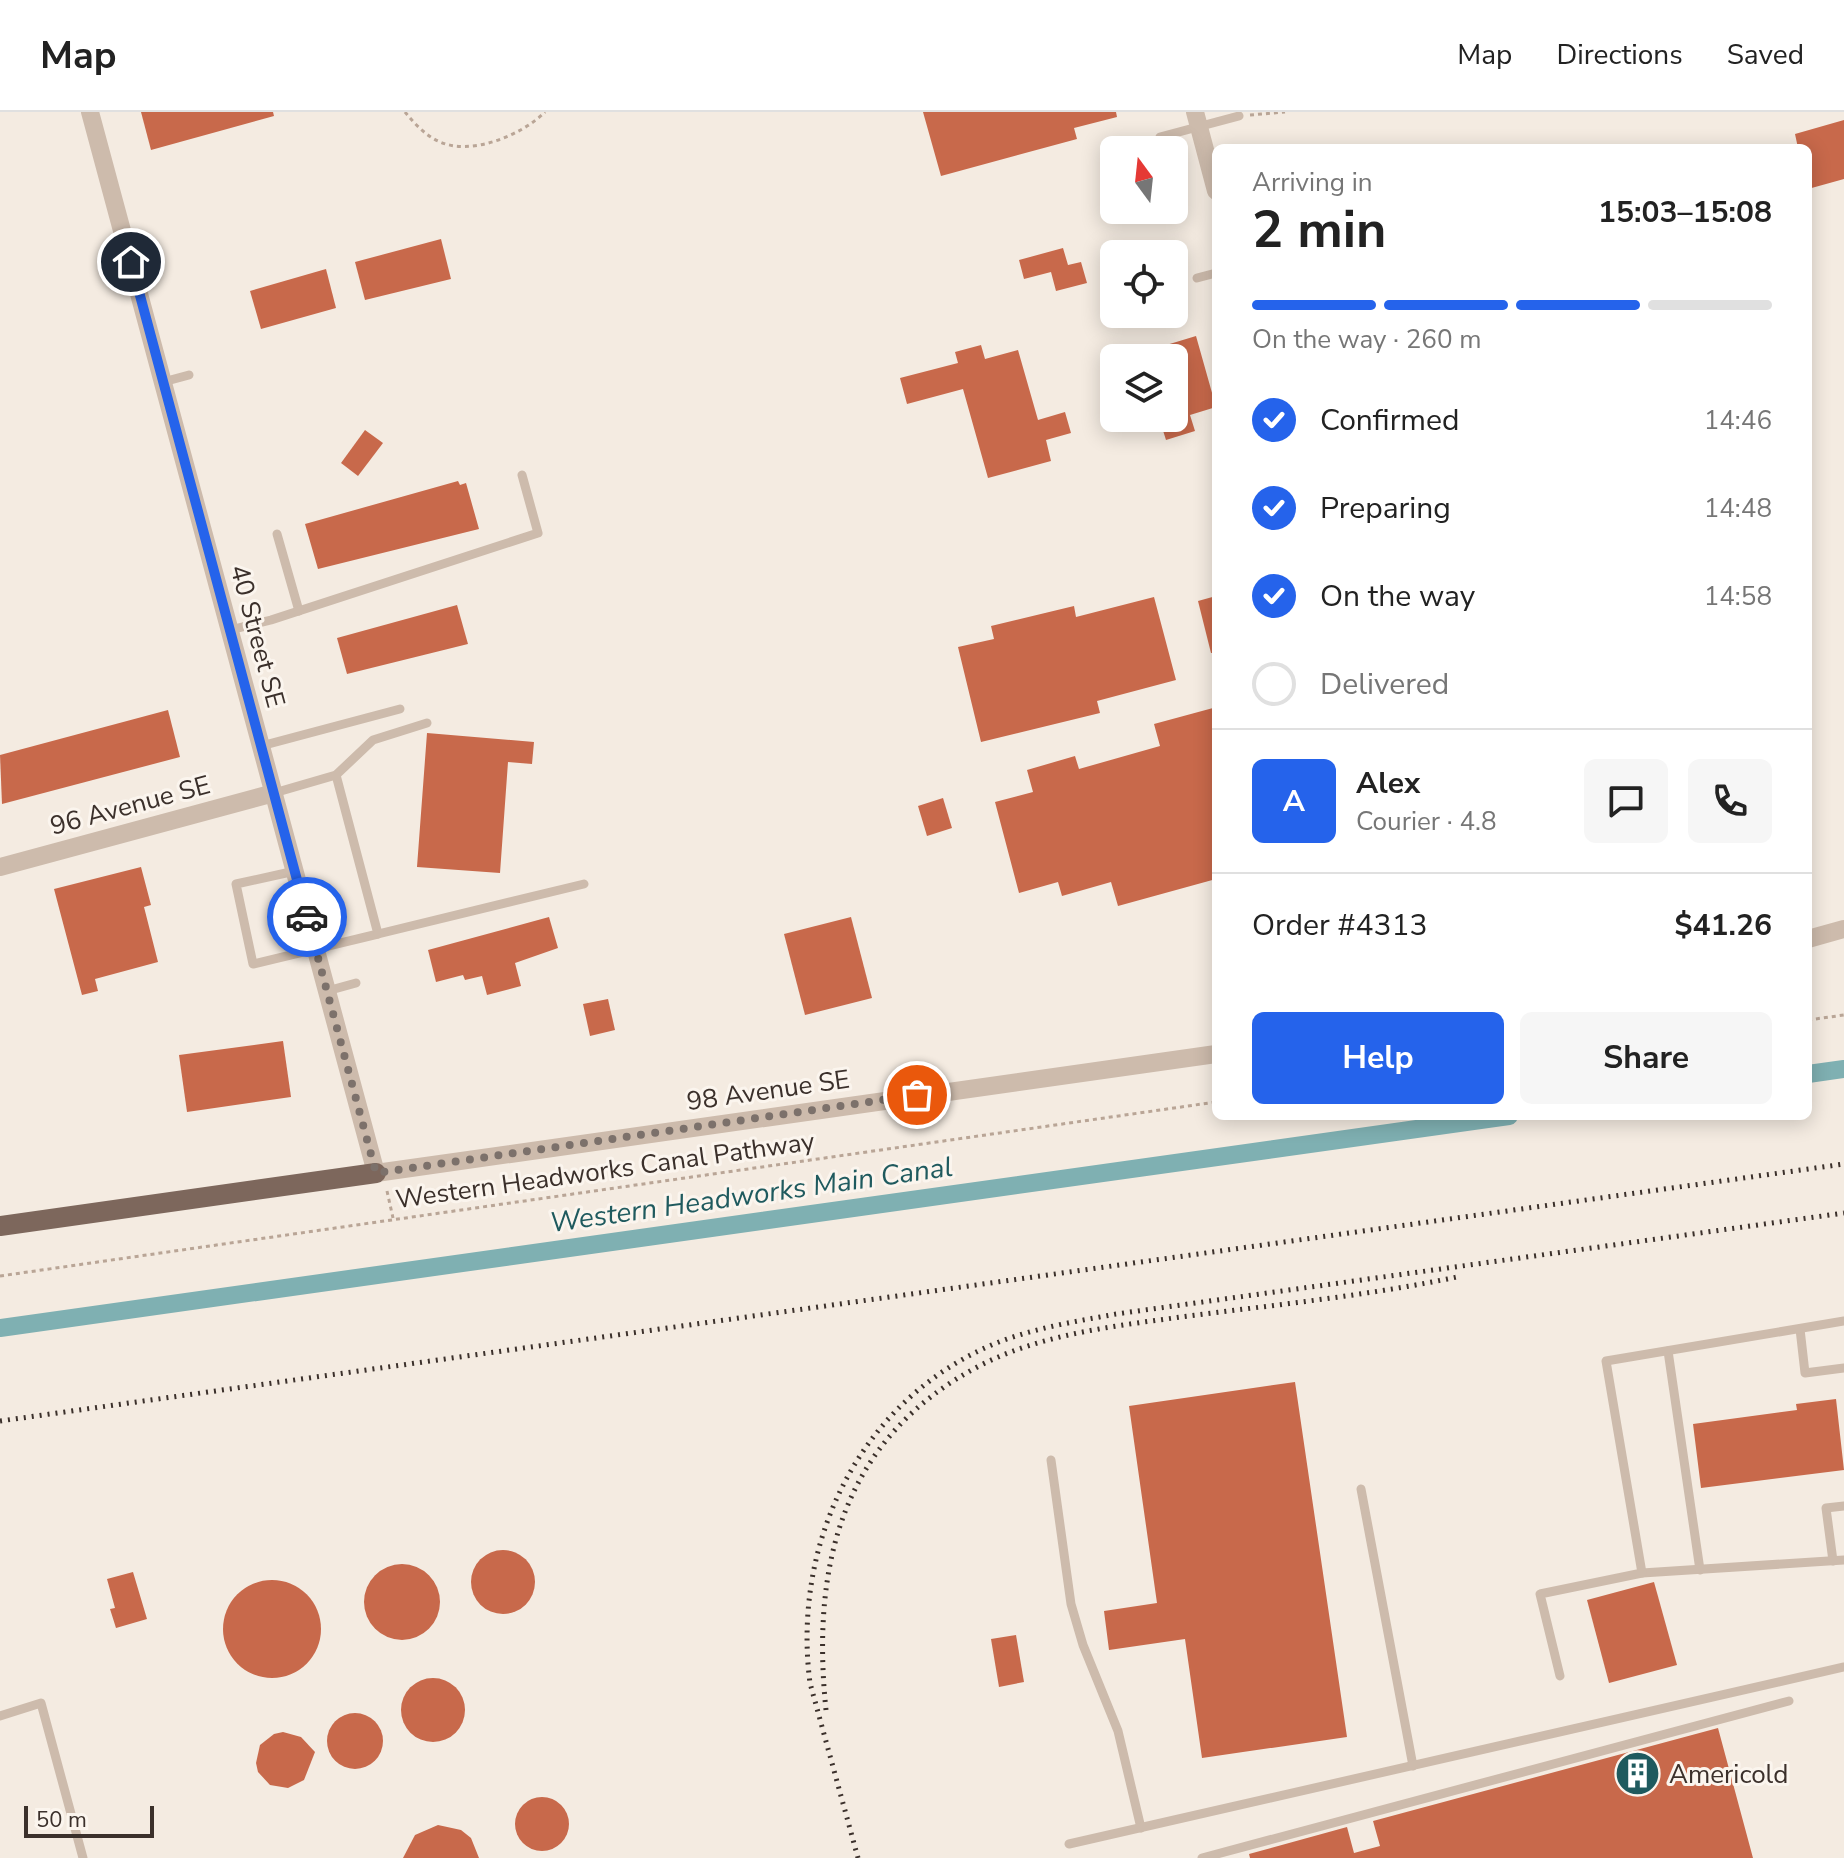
<!DOCTYPE html>
<html lang="en">
<head>
<meta charset="utf-8">
<style>
	:root { --surface:#fff; --page:#f6f6f6; --text:#222; --muted:#767676; --line:#e0e0e0; --accent:#2563eb }
	body { margin:0; font-family:"Nunito Sans",sans-serif; background:var(--page); color:var(--text); height:100vh; display:flex; flex-direction:column; font-size:30px; white-space:nowrap }
	* { box-sizing:border-box; margin:0 }
	p { font-size:26px; color:var(--muted) }
	.icon { flex:none; width:44px; height:44px; fill:none; stroke:currentColor; stroke-width:2; stroke-linecap:round; stroke-linejoin:round }
	.map { position:relative; flex:1; overflow:hidden }
	.sheet { position:absolute; left:1212px; top:32px; width:600px; height:976px; display:flex; flex-direction:column; background:var(--surface); border-radius:12px; box-shadow:0 4px 20px #0003 }
	.sheet>* { flex:none }
	.needle { width:52px; rotate:345deg }
	.controls { position:absolute; left:1100px; top:24px; display:grid; gap:16px }
	.controls a { display:grid; place-items:center; width:88px; height:88px; border-radius:12px; background:var(--surface); box-shadow:0 4px 20px #0003; font-size:40px }
	.scale { position:absolute; left:24px; bottom:20px; width:130px; box-sizing:border-box; padding-left:8px; border:4px solid #3b302b; border-top:0; font-size:22px; line-height:28px; white-space:nowrap; color:#3b302b; -webkit-text-stroke:6px #fbf5ee; paint-order:stroke }
	.pin { position:absolute; display:grid; place-items:center; width:68px; height:68px; color:#fff; margin:-34px; border:4px solid #fff; border-radius:50%; box-shadow:0 2px 8px #0007 }
	.courier { position:absolute; display:grid; place-items:center; width:80px; height:80px; margin:-40px; border:6px solid #2563eb; border-radius:50%; background:#fff; color:#222; box-shadow:0 2px 10px #0007 }
	.head em { font-style:normal; font-weight:700 }
	.head div { display:flex; flex-direction:column-reverse }
	.head { display:flex; align-items:center; justify-content:space-between; height:136px; padding:0 40px }
	h1 { font-size:52px; font-weight:700; line-height:60px }
	.bar { display:grid; grid-template-columns:repeat(4,1fr); gap:12px 8px; align-content:center; height:96px; padding:0 40px }
	.bar i { height:10px; border-radius:6px; background:var(--line) }
	.bar .selected { background:var(--accent) }
	.bar p { grid-column:span 4 }
	.line { display:flex; align-items:center; gap:20px; padding:0 40px; border-top:2px solid var(--line) }
	.line div { flex:1 }
	.round { display:grid; place-items:center; flex:none; width:84px; height:84px; border-radius:12px; background:var(--page) }
	ol { padding:0 40px; list-style:none }
	li { display:flex; align-items:center; gap:24px; height:88px }
	li p { margin-inline-start:auto }
	li .icon { padding:8px; border-radius:50%; background:var(--accent); color:#fff; stroke-width:4 }
	li:last-child { color:var(--muted) }
	li i { width:44px; height:44px; border:4px solid var(--line); border-radius:50% }
	.button { display:flex; gap:16px; margin-top:auto; padding:16px 40px }
	.button a { flex:1; height:92px; border-radius:12px; background:var(--accent); color:#fff; font-size:32px; font-weight:700; line-height:92px; text-align:center }
	.button a+a { background:var(--page); color:var(--text) }
	header { display:flex; align-items:center; gap:48px; box-sizing:border-box; height:112px; padding:0 40px; background:var(--surface); border-bottom:2px solid var(--line) }
	header strong { font-size:38px }
	nav { display:flex; gap:44px; margin-inline-start:auto; font-size:28px }
	.map>svg:first-child { display:block }
</style>
</head>
<body>
<header>
<strong>Map</strong>
<nav><a>Map</a><a>Directions</a><a>Saved</a></nav>
</header>
<div class="map">
<svg width="1844" height="1746" viewBox="0 0 1844 1746">
	<rect width="100%" height="100%" fill="#f4ebe1"/>
	<g fill="none" stroke-linecap="round" stroke-linejoin="round">
		<g stroke="#7fb0b2" stroke-width="18">
			<path d="M 1808,962 L 1844,957"/>
			<path d="M 0,1216 L 1509,1004"/>
		</g>
	</g>
	<g fill="#c8694b">
		<path d="M 141,0 L 273,0 L 274,4 L 151,38 Z"/>
		<path d="M 923,0 L 1116,0 L 1117,5 L 1074,16 L 1077,27 L 941,64 Z"/>
		<path d="M 1844,8 L 1844,67 L 1808,77 L 1808,36 L 1798,36 L 1795,22 Z"/>
		<path d="M 441,127 L 451,167 L 365,188 L 355,150 Z"/>
		<path d="M 1063,136 L 1068,153 L 1081,150 L 1087,171 L 1056,179 L 1051,160 L 1024,167 L 1019,148 Z"/>
		<path d="M 326,157 L 336,196 L 261,217 L 250,179 Z"/>
		<path d="M 1196,224 L 1216,295 L 1190,303 L 1195,319 L 1166,328 L 1160,309 L 1183,302 L 1174,270 L 1174,246 L 1167,246 L 1163,234 Z"/>
		<path d="M 981,233 L 985,247 L 1018,238 L 1038,308 L 1065,300 L 1071,321 L 1046,328 L 1051,349 L 988,366 L 963,277 L 907,292 L 900,266 L 958,251 L 955,240 Z"/>
		<path d="M 365,318 L 383,331 L 358,364 L 341,351 Z"/>
		<path d="M 458,369 L 460,373 L 466,371 L 479,417 L 318,457 L 305,412 Z"/>
		<path d="M 1216,484 L 1216,541 L 1211,541 L 1198,489 Z"/>
		<path d="M 1154,485 L 1176,568 L 1097,589 L 1100,601 L 981,630 L 958,535 L 994,527 L 991,514 L 1074,494 L 1076,505 Z"/>
		<path d="M 457,493 L 468,532 L 347,562 L 337,526 Z"/>
		<path d="M 1213,596 L 1216,767 L 1118,794 L 1111,770 L 1062,784 L 1058,770 L 1019,781 L 995,690 L 1033,680 L 1027,658 L 1075,644 L 1079,657 L 1160,634 L 1154,612 Z"/>
		<path d="M 168,598 L 180,645 L 2,692 L 0,643 Z"/>
		<path d="M 427,621 L 534,630 L 532,652 L 508,650 L 500,761 L 417,755 Z"/>
		<path d="M 943,686 L 952,716 L 927,724 L 918,694 Z"/>
		<path d="M 141,755 L 151,793 L 144,795 L 158,850 L 95,867 L 98,879 L 82,883 L 54,777 Z"/>
		<path d="M 549,805 L 558,836 L 515,851 L 521,874 L 487,883 L 482,864 L 465,868 L 463,863 L 436,870 L 428,838 Z"/>
		<path d="M 851,805 L 872,886 L 805,903 L 784,822 Z"/>
		<path d="M 608,887 L 615,918 L 590,924 L 583,892 Z"/>
		<path d="M 283,929 L 291,985 L 187,1000 L 179,943 Z"/>
		<path d="M 1295,1270 L 1347,1625 L 1202,1646 L 1185,1527 L 1109,1538 L 1104,1499 L 1157,1491 L 1129,1294 Z"/>
		<path d="M 1836,1287 L 1844,1358 L 1701,1376 L 1693,1312 L 1797,1298 L 1796,1292 Z"/>
		<circle cx="503" cy="1470" r="32"/>
		<circle cx="402" cy="1490" r="38"/>
		<path d="M 133,1460 L 147,1507 L 116,1516 L 110,1497 L 115,1496 L 107,1467 Z"/>
		<circle cx="272" cy="1517" r="49"/>
		<path d="M 1654,1470 L 1677,1553 L 1609,1571 L 1587,1488 Z"/>
		<path d="M 1016,1523 L 1024,1570 L 999,1575 L 991,1527 Z"/>
		<circle cx="433" cy="1598" r="32"/>
		<circle cx="355" cy="1629" r="28"/>
		<path d="M 1718,1616 L 1753,1746 L 1250,1746 L 1249,1742 L 1347,1715 L 1354,1741 L 1380,1734 L 1373,1709 Z"/>
		<path d="M 283,1620 L 301,1625 L 315,1640 L 304,1668 L 288,1676 L 270,1673 L 258,1660 L 256,1651 L 260,1633 L 274,1622 Z"/>
		<circle cx="542" cy="1712" r="27"/>
		<path d="M 438,1713 L 461,1718 L 471,1726 L 479,1746 L 403,1746 L 415,1723 Z"/>
	</g>
	<g fill="none" stroke-linecap="round" stroke-linejoin="round">
		<g stroke="#b9a596" stroke-width="3" stroke-dasharray="4 4" stroke-linecap="butt">
			<path d="M 405,0 C 414,11 425,23 438,29 C 470,45 522,23 545,0"/>
			<path d="M 1250,3 L 1285,0"/>
			<path d="M 1808,908 L 1844,903"/>
			<path d="M 387,1079 L 393,1106"/>
			<path d="M 0,1164 L 1216,990"/>
		</g>
		<g stroke="#cdbbac" stroke-width="9">
			<path d="M 1160,25 L 1239,4"/>
			<path d="M 1197,166 L 1216,161"/>
			<path d="M 163,270 L 189,263"/>
			<path d="M 277,422 L 299,499"/>
			<path d="M 230,518 L 271,508 L 538,421 L 522,363"/>
			<path d="M 261,634 L 400,597"/>
			<path d="M 274,681 L 336,663 L 373,628 L 427,611"/>
			<path d="M 295,759 L 236,772 L 253,852 L 378,822 L 336,663"/>
			<path d="M 378,822 L 584,772"/>
			<path d="M 327,879 L 356,871"/>
			<path d="M 1800,1217 L 1805,1261 L 1844,1256"/>
			<path d="M 1668,1239 L 1700,1458"/>
			<path d="M 1051,1348 L 1071,1492 L 1083,1533 L 1118,1619 L 1141,1716"/>
			<path d="M 1361,1377 L 1413,1654"/>
			<path d="M 1833,1449 L 1826,1396 L 1844,1394"/>
			<path d="M 1642,1461 L 1844,1448"/>
			<path d="M 1560,1564 L 1540,1482 L 1642,1461 L 1606,1249 L 1844,1209"/>
			<path d="M 0,1604 L 41,1591 L 83,1746"/>
			<path d="M 1069,1732 L 1844,1555"/>
			<path d="M 1202,1746 L 1789,1589"/>
		</g>
		<g stroke="#cdbbac" stroke-width="18">
			<path d="M 90,0 L 376,1061 L 1216,942"/>
			<path d="M 1195,0 L 1216,79"/>
			<path d="M 0,755 L 274,681"/>
			<path d="M 1808,827 L 1844,817"/>
		</g>
		<path stroke="#7d675c" stroke-width="20" d="M 0,1114 L 376,1061"/>
		<g stroke="#3b302b" stroke-width="5" stroke-dasharray="2 6" stroke-linecap="butt">
			<path d="M 0,1309 L 1844,1052"/>
			<path d="M 826,1598 C 811,1453 842,1325 981,1253 C 1042,1222 1115,1214 1181,1205 C 1273,1193 1366,1184 1457,1165"/>
			<path d="M 858,1746 L 810,1571 C 792,1434 857,1293 987,1235 C 1027,1217 1073,1210 1116,1202 L 1844,1101"/>
		</g>
	</g>
	<g fill="none" stroke-linecap="round" stroke-linejoin="round">
		<path stroke="#7c716b" stroke-width="8" stroke-dasharray="0 14.4" d="M 307,805 L 376,1061 L 917,983"/>
		<path stroke="#2563eb" stroke-width="10" d="M 131,150 L 307,805"/>
	</g>
	<defs>
		<symbol id="building-disc" viewBox="-11 -11 22 22"><circle r="9.5" fill="#1f5a5e" stroke="#fbf5ee"/><path d="M-4-6H4V6H1V3H-1V6H-4ZM-2.5-4.3h1.7v1.8h-1.7ZM.8-4.3h1.7v1.8H.8ZM-2.5-1h1.7V.8h-1.7ZM.8-1h1.7V.8H.8Z" fill="#fff"/></symbol>
	</defs>
	<g fill-rule="evenodd">
		<use href="#building-disc" x="1612" y="1636" width="51" height="51"/>
	</g>
	<g text-anchor="middle" stroke-width="6" stroke-linejoin="round" paint-order="stroke">
		<g font-size="26" fill="#3b302b" stroke="#fbf5ee">
			<text transform="translate(258 524) rotate(75)" y="9">40 Street SE</text>
			<text transform="translate(130 693) rotate(-15)" y="9">96 Avenue SE</text>
			<text transform="translate(768 978) rotate(-8)" y="9">98 Avenue SE</text>
			<text transform="translate(605 1058) rotate(-8)" y="9">Western Headworks Canal Pathway</text>
		</g>
		<g font-size="26" fill="#3b302b" stroke="#fbf5ee" text-anchor="start">
			<text x="1669" y="1671">Americold</text>
		</g>
		<g font-size="28" font-style="italic" fill="#1f5a5e" stroke="#fbf5ee">
			<text transform="translate(751 1082) rotate(-8)" y="10">Western Headworks Main Canal</text>
		</g>
	</g>
</svg>
<div class="controls">
<a><svg class="needle" viewBox="-14 -14 28 28"><path d="M0-13l5 13h-10z" fill="#e53935"/><path d="M0 13l5-13h-10z" fill="#767676"/></svg></a>
<a><svg class="icon" aria-label="locate" viewBox="0 0 24 24"><circle cx="12" cy="12" r="6"/><path d="M12 2v4M12 18v4M2 12h4M18 12h4"/></svg></a>
<a><svg class="icon" aria-label="layers" viewBox="0 0 24 24"><path d="M12 4l9 5-9 5-9-5zM3 14l9 5 9-5"/></svg></a>
</div>
<div class="scale">50 m</div>
<div class="pin" style="left:917px;top:983px;background:#ea580c"><svg class="icon" aria-label="bag" viewBox="0 0 24 24"><path d="M5 8h14l-1 12H6zM9 8a3 3 0 0 1 6 0"/></svg></div>
<div class="pin" style="left:131px;top:150px;background:#1f2937"><svg class="icon" aria-label="home" viewBox="0 0 24 24"><path d="M3 11l9-7 9 7M6 9v11h12V9"/></svg></div>
<div class="courier" style="left:307px;top:805px"><svg class="icon" aria-label="car" viewBox="0 0 24 24"><path d="M5 17H2v-5l4-1 3-4h7l3 4 3 1v5h-3M9 17h6M6 11h13"/><circle cx="7" cy="17" r="2"/><circle cx="17" cy="17" r="2"/></svg></div>
<section class="sheet">
<div class="head"><div><h1>2 min</h1><p>Arriving in</p></div><em>15:03–15:08</em></div>
<div class="bar"><i class="selected"></i><i class="selected"></i><i class="selected"></i><i></i><p>On the way · 260 m</p></div>
<ol>
<li><svg class="icon" aria-label="check" viewBox="0 0 24 24"><path d="M5 12l5 5 9-10"/></svg>Confirmed<p>14:46</p></li>
<li><svg class="icon" aria-label="check" viewBox="0 0 24 24"><path d="M5 12l5 5 9-10"/></svg>Preparing<p>14:48</p></li>
<li><svg class="icon" aria-label="check" viewBox="0 0 24 24"><path d="M5 12l5 5 9-10"/></svg>On the way<p>14:58</p></li>
<li><i></i>Delivered</li>
</ol>
<div class="line" style="height:144px"><b class="round" style="background:var(--accent);color:#fff">A</b><div><b>Alex</b><p>Courier · 4.8</p></div><a class="round"><svg class="icon" aria-label="chat" viewBox="0 0 24 24"><path d="M4 5h16v11H9l-5 4z"/></svg></a><a class="round"><svg class="icon" aria-label="phone" viewBox="0 0 24 24"><path d="M5 4h4l2 5-3 2q2 4 5 5l2-3 5 2v4C11 20 4 13 5 4z"/></svg></a></div>
<div class="line" style="height:104px"><div>Order #4313</div><b>$41.26</b></div>
<div class="button"><a>Help</a><a>Share</a></div>
</section>
</div>
</body>
</html>
